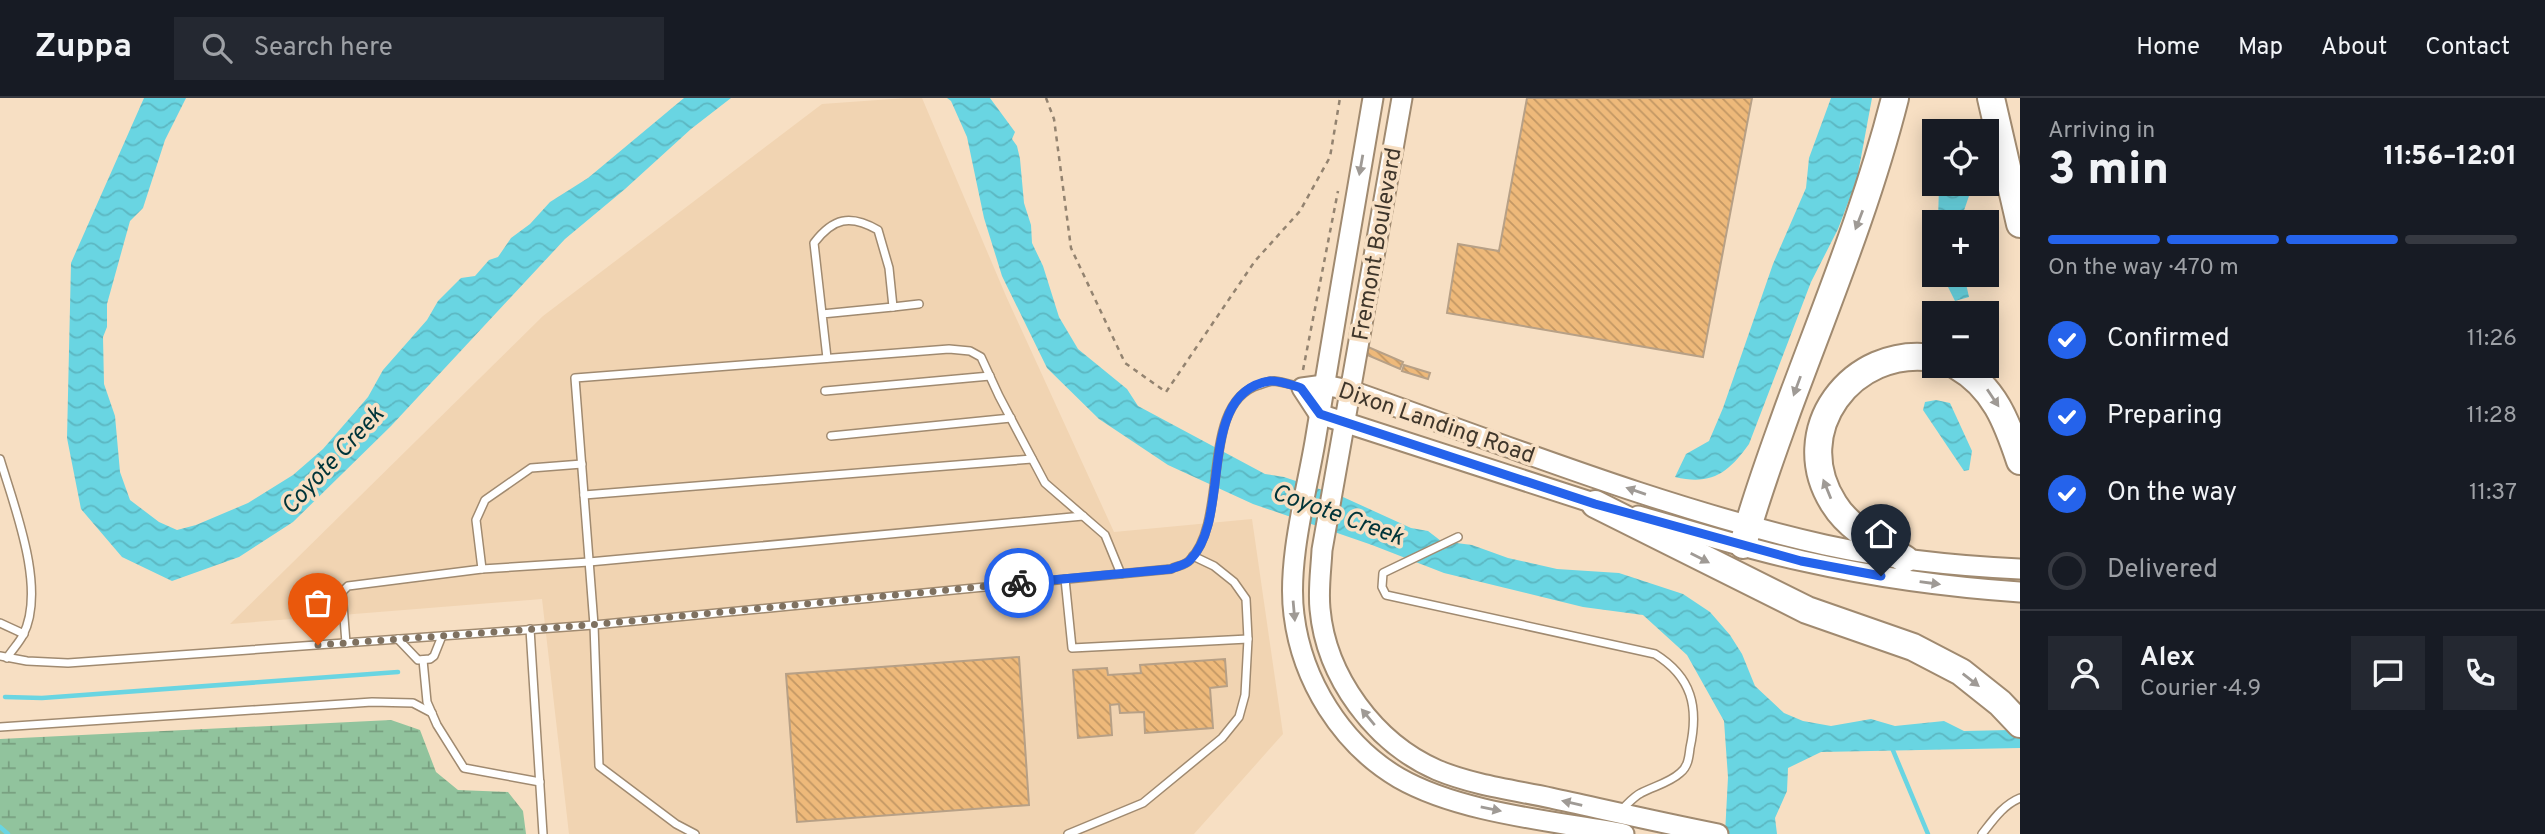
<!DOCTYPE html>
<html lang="en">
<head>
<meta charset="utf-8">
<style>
	:root { --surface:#171b24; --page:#242831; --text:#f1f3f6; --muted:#9ea1a6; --line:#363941; --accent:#2563eb }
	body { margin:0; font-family:Overpass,sans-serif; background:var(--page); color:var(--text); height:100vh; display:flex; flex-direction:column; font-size:26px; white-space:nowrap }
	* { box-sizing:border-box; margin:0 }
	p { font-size:23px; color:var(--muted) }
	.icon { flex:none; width:38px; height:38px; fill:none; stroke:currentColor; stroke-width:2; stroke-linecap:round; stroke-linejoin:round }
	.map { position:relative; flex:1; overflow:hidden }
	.details { display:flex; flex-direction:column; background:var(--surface); width:525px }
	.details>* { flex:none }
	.controls { position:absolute; left:1922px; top:21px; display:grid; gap:14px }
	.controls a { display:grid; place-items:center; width:77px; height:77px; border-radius:0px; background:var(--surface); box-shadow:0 4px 18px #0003; font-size:35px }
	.pin { position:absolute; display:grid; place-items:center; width:60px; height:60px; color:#fff; margin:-72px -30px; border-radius:50% 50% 50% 0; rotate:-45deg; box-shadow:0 0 7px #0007 }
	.pin .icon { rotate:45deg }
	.courier { position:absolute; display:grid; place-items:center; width:70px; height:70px; margin:-35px; border:5px solid #2563eb; border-radius:50%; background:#fff; color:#222; box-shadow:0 2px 9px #0007 }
	.headline em { font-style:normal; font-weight:800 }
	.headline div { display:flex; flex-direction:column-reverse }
	.headline { display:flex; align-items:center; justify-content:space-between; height:119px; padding:0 28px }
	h1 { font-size:46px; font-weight:800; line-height:52px }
	.bar { display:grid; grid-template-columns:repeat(4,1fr); gap:10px 7px; align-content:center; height:84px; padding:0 28px }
	.bar i { height:9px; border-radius:5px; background:var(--line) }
	.bar .active { background:var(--accent) }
	.bar p { grid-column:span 4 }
	.line { display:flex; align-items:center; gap:18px; padding:0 28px; border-top:2px solid var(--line) }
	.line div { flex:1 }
	.round { display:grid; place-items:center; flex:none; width:74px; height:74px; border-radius:0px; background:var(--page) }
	ol { padding:0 28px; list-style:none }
	li { display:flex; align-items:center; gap:21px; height:77px }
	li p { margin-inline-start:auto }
	li .icon { padding:7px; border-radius:50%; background:var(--accent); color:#fff; stroke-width:4 }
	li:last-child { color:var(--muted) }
	li i { width:38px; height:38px; border:4px solid var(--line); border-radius:50% }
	header { display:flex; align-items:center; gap:42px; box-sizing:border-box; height:98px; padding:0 35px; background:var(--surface); border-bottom:2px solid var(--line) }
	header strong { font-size:33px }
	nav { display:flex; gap:38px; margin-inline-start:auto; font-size:24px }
	.search { width:490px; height:63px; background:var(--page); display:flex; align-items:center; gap:18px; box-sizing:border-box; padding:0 24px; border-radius:0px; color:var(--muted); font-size:26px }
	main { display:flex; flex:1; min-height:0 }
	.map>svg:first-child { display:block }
</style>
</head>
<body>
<header>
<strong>Zuppa</strong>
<div class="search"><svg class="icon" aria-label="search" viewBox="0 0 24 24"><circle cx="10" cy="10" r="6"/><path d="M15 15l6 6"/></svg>Search here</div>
<nav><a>Home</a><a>Map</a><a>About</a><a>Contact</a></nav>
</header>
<main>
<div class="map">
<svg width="2020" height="736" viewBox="0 0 2020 736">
	<defs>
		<pattern id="wetland-marsh" width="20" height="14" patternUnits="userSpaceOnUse" patternTransform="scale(1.75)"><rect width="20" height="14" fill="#91c39d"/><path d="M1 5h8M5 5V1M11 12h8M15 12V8" fill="none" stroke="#789f80"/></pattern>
		<pattern id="water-waves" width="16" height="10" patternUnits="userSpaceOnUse" patternTransform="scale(1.75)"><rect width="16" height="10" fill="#69d5e2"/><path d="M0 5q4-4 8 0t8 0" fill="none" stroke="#5cb7c2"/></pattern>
		<pattern id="building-back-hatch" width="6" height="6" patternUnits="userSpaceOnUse" patternTransform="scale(1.75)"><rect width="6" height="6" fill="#eeb97a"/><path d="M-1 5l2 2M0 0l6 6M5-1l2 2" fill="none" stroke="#c29764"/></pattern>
	</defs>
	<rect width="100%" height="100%" fill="#f7dfc3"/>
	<path fill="#f1d4b2" d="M 906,0 L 922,0 L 1006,198 L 1114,434 L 1252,421 L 1283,636 L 1194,736 L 569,736 L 542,501 L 230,526 L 543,218 L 822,6 Z"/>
	<path fill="url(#wetland-marsh)" d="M 391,622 L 420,632 L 436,674 L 458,692 L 508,694 L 523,713 L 526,736 L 0,736 L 0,641 Z"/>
	<g fill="url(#water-waves)">
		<path d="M 144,0 L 186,0 L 165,42 L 143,110 L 130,123 L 107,206 L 107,229 L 103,239 L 104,286 L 115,318 L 120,374 L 130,402 L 159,424 L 177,432 L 196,427 L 248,405 L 293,377 L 323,351 L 368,299 L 383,272 L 427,222 L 438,203 L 461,180 L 475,178 L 489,162 L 498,159 L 511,140 L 530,126 L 550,104 L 588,80 L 684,0 L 731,0 L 691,31 L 625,91 L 565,141 L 391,328 L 293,424 L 239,459 L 172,483 L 122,459 L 81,411 L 67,340 L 71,165 Z"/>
		<path d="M 947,0 L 990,0 L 1015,34 L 1012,41 L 1017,48 L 1020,61 L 1024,105 L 1031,127 L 1032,145 L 1043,168 L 1059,219 L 1078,251 L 1127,291 L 1138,308 L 1265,376 L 1284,379 L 1343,399 L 1411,430 L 1428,433 L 1441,443 L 1472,447 L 1508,460 L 1557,471 L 1619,475 L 1683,496 L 1710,514 L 1730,537 L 1742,556 L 1755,588 L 1784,615 L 1803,623 L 1831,628 L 1871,621 L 1895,628 L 1944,623 L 1964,633 L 2010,632 L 2020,624 L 2020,650 L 1821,654 L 1788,670 L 1787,693 L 1775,720 L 1777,736 L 1725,736 L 1728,679 L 1724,623 L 1687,557 L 1643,517 L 1583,509 L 1444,475 L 1372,447 L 1253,406 L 1168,367 L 1099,321 L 1047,270 L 1002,178 L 984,120 L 967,39 L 951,3 Z"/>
		<path d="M 1831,0 L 1872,0 L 1857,81 L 1838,131 L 1811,184 L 1749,346 C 1729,374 1712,388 1675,379 L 1686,356 L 1709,343 L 1723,310 L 1773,166 L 1806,90 L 1809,60 Z"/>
		<path d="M 1939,86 L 1964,86 L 1969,98 L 1960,124 L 1938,124 Z"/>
		<path d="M 1942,177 L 1964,177 L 1969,199 L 1955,203 Z"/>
		<path d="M 1936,302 L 1950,305 L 1972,353 L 1969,372 L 1964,373 L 1923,312 L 1925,304 Z"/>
	</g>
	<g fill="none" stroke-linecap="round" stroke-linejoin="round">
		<g stroke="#69d5e2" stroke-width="4.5">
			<path d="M 5,599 L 42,600 L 398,574"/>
			<path d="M 1892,650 L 1928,736"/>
			<path d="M 0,729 L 8,736"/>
		</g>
	</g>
	<g fill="url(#building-back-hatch)" stroke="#b7a086" stroke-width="2">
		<path d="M 1527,0 L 1752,0 L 1703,259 L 1447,215 L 1458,146 L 1499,153 Z"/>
		<path d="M 1368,249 L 1403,264 L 1400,271 L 1365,256 Z"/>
		<path d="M 1404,267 L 1430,275 L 1428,281 L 1402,273 Z"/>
		<path d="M 305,494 L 309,504 L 299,507 L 296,497 Z"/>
		<path d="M 1019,559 L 1029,707 L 797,724 L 786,576 Z"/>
		<path d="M 1225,561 L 1227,588 L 1210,590 L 1213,630 L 1145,635 L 1144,614 L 1120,615 L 1119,606 L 1110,607 L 1112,637 L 1078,640 L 1073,572 L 1107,570 L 1108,577 L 1141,575 L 1140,567 Z"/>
	</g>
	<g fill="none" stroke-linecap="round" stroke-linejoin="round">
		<defs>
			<g id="lane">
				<path d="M 893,209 L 919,206"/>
				<path d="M 822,216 L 893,209 L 889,170 L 878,132 C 850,116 833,120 814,145 L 827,260"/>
				<path d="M 825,293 L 990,278"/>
				<path d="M 831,338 L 1011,320"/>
				<path d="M 0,361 C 14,408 47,491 23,537 C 19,545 12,552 7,560"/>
				<path d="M 584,397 L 1032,361"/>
				<path d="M 1458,439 L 1383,475 L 1382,489 L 1386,497 L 1655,556 C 1692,579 1699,609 1690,650 C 1689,659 1688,669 1680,675 C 1669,685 1654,688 1641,695 C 1633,699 1627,707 1620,713"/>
				<path d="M 482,471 L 589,464 L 1083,418"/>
				<path d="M 1065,481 L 1072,550 L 1248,541"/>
				<path d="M 0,525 L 24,536"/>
				<path d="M 530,531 L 543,736"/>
				<path d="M 398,541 L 418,562 L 430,561 L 434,558 L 442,538"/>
				<path d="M 346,545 L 342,494 L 348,488 L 482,471 L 476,422 L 485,402 L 531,370 L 582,366"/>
				<path d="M 0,558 L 27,563 L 68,565 L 594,527 L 1171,471 C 1177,468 1186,467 1190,462 C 1230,421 1199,305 1259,287 C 1264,285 1269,283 1274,283 C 1283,284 1292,287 1301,289"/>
				<path d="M 423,562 L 427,604 L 437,627 L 464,670 L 540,684"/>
				<path d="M 0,629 L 372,604 L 413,605 L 432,615"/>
				<path d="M 695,736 L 676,726 L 599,668 L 594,527 L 575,280 L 949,251 L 970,253 L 981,259 L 999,298 L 1045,385 L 1105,437 L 1121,476"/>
				<path d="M 1068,736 L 1143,705 L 1222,640 L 1239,619 L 1245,597 L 1248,541 L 1246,501 L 1234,484 L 1214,468 L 1193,458"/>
				<path d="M 1982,736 C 1993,722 2003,707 2020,700"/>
			</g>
			<g id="secondary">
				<path d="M 1373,0 C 1353,115 1334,229 1315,344 C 1306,396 1287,465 1294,517 C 1302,582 1341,646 1399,680 C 1460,715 1554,723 1624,736"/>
				<path d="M 1402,0 L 1322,452 C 1321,472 1318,491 1320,511 C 1326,579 1375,645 1437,672 C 1473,687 1513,692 1551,700 C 1606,712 1662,725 1718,736"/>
				<path d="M 1609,410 L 1319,316 L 1302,290 L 1324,287 L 1349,292 C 1506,347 1662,410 1825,447 C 1889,461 1954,468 2020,471"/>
				<path d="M 1638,418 C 1692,433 1747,451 1803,463 C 1874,479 1947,489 2020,494"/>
			</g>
			<g id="highway">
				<path d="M 1991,0 L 2020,126"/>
				<path d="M 1957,268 C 1994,289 2007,324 2020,363"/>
				<path d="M 1595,406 L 1807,512 L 1913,549 L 1961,574 L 2000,605 L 2020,626"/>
				<path d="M 1743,447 C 1755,401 1772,356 1788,311 C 1826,208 1868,107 1895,0"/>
				<path d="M 1905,461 C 1879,445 1850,432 1834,406 C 1787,333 1852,247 1934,260"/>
			</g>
		</defs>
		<use href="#lane" stroke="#a08a70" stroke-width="10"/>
		<use href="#secondary" stroke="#a08a70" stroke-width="23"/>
		<use href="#highway" stroke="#a08a70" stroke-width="30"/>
		<g stroke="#938370" stroke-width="2.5" stroke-dasharray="5 5" stroke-linecap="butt">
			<path d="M 1046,0 L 1054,21 L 1071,150 L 1125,265 L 1166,294 L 1255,163 L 1300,113 L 1330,59 L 1340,0"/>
			<path d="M 1303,272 L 1338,93"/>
		</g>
		<use href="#lane" stroke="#fff" stroke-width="7"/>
		<use href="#secondary" stroke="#fff" stroke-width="19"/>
		<use href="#highway" stroke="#fff" stroke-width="26"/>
	</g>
	<defs><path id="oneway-solid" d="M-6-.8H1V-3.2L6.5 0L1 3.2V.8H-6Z" transform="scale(1.75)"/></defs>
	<g fill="#9f9a95">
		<use href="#oneway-solid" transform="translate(1361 67) rotate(100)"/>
		<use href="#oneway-solid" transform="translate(1859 122) rotate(111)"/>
		<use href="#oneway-solid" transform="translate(1797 288) rotate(110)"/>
		<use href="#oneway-solid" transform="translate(1993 300) rotate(56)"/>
		<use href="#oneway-solid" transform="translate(1827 391) rotate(-112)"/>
		<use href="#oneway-solid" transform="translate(1636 393) rotate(-161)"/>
		<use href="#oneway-solid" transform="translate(1700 460) rotate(27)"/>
		<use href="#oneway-solid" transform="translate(1930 485) rotate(8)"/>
		<use href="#oneway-solid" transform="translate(1294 513) rotate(85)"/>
		<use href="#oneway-solid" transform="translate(1971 582) rotate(38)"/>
		<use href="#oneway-solid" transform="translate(1368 619) rotate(-130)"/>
		<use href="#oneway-solid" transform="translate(1572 705) rotate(-167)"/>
		<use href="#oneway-solid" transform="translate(1491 711) rotate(11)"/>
	</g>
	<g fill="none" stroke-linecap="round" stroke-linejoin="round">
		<path stroke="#7f7160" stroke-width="7" stroke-dasharray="0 12.6" d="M 318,547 L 590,527 L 1019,485"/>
		<path stroke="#2563eb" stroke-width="9" d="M 1019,485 L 1171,471 C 1177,468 1186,467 1190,462 C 1233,420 1195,294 1270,283 C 1279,282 1292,287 1301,290 L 1320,316 L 1595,406 L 1801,463 L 1881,478"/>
	</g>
	<g text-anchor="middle" stroke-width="7" stroke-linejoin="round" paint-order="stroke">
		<g font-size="23" fill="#3f362b" stroke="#f7dfc3">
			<text transform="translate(1376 146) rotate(-80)" y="8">Fremont Boulevard</text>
			<text transform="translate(1437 324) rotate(19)" y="8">Dixon Landing Road</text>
		</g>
		<g font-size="24" font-style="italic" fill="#003439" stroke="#f7dfc3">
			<text transform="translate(332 362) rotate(-47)" y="8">Coyote Creek</text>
			<text transform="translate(1338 416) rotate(20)" y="8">Coyote Creek</text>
		</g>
	</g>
</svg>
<div class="controls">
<a><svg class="icon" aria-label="locate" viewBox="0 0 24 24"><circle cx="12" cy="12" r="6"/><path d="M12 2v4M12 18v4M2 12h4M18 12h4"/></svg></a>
<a>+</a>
<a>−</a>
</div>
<div class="pin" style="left:318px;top:547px;background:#ea580c"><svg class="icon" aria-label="bag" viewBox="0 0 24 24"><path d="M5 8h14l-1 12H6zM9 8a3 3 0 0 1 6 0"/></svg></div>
<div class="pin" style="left:1881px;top:478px;background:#1f2937"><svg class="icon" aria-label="home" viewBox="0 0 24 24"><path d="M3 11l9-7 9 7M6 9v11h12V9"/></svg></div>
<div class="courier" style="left:1019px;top:485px"><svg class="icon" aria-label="bike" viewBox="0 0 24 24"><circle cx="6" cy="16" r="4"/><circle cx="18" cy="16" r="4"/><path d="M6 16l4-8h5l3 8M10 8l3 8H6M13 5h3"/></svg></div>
</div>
<section class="details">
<div class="headline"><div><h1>3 min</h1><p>Arriving in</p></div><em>11:56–12:01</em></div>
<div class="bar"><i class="active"></i><i class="active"></i><i class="active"></i><i></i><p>On the way · 470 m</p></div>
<ol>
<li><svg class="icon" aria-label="check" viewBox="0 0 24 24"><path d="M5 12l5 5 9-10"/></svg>Confirmed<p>11:26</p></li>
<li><svg class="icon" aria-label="check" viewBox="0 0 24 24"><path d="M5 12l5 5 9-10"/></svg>Preparing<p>11:28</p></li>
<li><svg class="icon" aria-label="check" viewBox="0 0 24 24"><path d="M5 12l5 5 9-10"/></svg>On the way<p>11:37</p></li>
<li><i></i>Delivered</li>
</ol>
<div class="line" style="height:126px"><a class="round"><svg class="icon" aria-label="person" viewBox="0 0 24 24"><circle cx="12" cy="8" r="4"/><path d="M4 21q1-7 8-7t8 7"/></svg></a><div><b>Alex</b><p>Courier · 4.9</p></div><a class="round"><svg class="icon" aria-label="chat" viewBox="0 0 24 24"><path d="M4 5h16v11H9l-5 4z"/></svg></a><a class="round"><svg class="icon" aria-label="phone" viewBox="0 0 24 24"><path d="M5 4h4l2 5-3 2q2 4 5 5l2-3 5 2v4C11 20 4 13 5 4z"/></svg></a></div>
</section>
</main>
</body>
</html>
